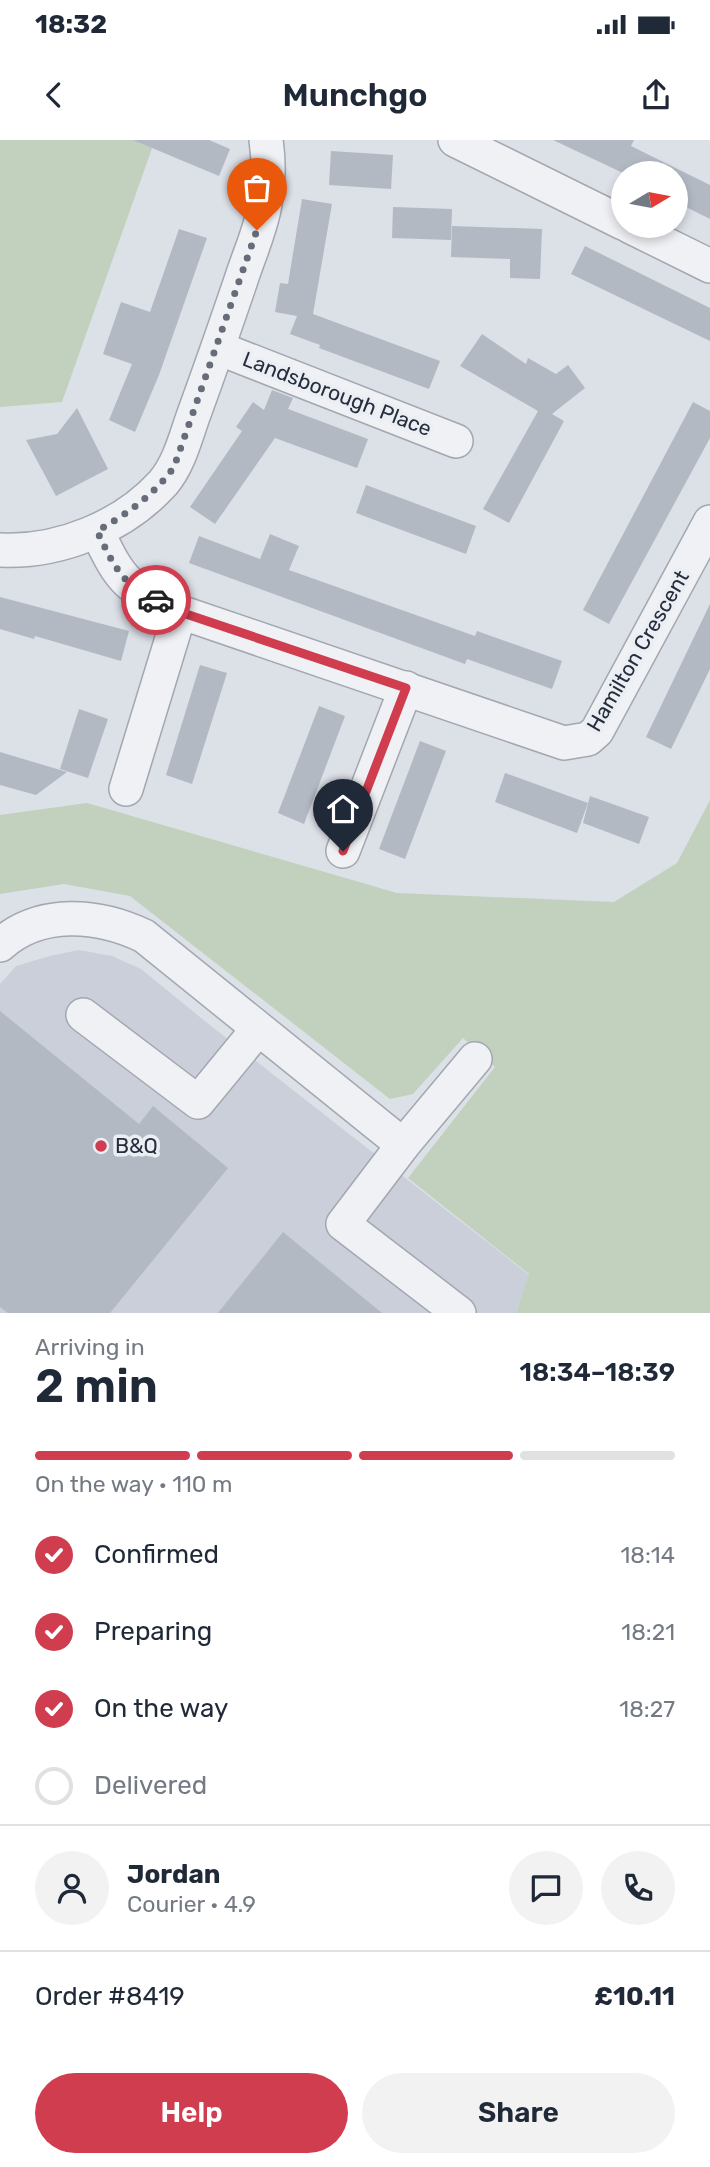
<!DOCTYPE html>
<html lang="en">
<head>
<meta charset="utf-8">
<style>
	:root { --surface:#fff; --page:#f2f2f3; --text:#1f2937; --muted:#747a83; --line:#e0e1e3; --accent:#cf3d4e }
	body { margin:0; font-family:Rubik,sans-serif; background:var(--page); color:var(--text); height:100vh; display:flex; flex-direction:column; font-size:26px; white-space:nowrap }
	* { box-sizing:border-box; margin:0 }
	p { font-size:23px; color:var(--muted) }
	.icon { flex:none; width:38px; height:38px; fill:none; stroke:currentColor; stroke-width:2; stroke-linecap:round; stroke-linejoin:round }
	.map { position:relative; height:1173px; overflow:hidden }
	.details { display:flex; flex-direction:column; background:var(--surface); flex:1 }
	.details>* { flex:none }
	.needle { width:46px; rotate:80deg }
	.controls { position:absolute; left:611px; top:21px; display:grid; gap:14px }
	.controls a { display:grid; place-items:center; width:77px; height:77px; border-radius:50%; background:var(--surface); box-shadow:0 4px 10px #0003; font-size:35px }
	.pin { position:absolute; display:grid; place-items:center; width:60px; height:60px; color:#fff; margin:-72px -30px; border-radius:50% 50% 50% 0; rotate:-45deg; box-shadow:0 0 7px #0007 }
	.pin .icon { rotate:45deg }
	.courier { position:absolute; display:grid; place-items:center; width:70px; height:70px; margin:-35px; border:5px solid #cf3d4e; border-radius:50%; background:#fff; color:#222; box-shadow:0 2px 9px #0007 }
	.headline em { font-style:normal; font-weight:600 }
	.headline div { display:flex; flex-direction:column-reverse }
	.headline { display:flex; align-items:center; justify-content:space-between; height:119px; padding:0 35px }
	h1 { font-size:46px; font-weight:600; line-height:52px }
	.bar { display:grid; grid-template-columns:repeat(4,1fr); gap:10px 7px; align-content:center; height:84px; padding:0 35px }
	.bar i { height:9px; border-radius:5px; background:var(--line) }
	.bar .current { background:var(--accent) }
	.bar p { grid-column:span 4 }
	.line { display:flex; align-items:center; gap:18px; padding:0 35px; border-top:2px solid var(--line) }
	.line div { flex:1 }
	.round { display:grid; place-items:center; flex:none; width:74px; height:74px; border-radius:37px; background:var(--page) }
	ol { padding:0 35px; list-style:none }
	li { display:flex; align-items:center; gap:21px; height:77px }
	li p { margin-inline-start:auto }
	li .icon { padding:7px; border-radius:50%; background:var(--accent); color:#fff; stroke-width:4 }
	li:last-child { color:var(--muted) }
	li i { width:38px; height:38px; border:4px solid var(--line); border-radius:50% }
	.action { display:flex; gap:14px; margin-top:auto; padding:14px 35px }
	.action a { flex:1; height:80px; border-radius:42px; background:var(--accent); color:#fff; font-size:28px; font-weight:600; line-height:80px; text-align:center }
	.action a+a { background:var(--page); color:var(--text) }
	.status { display:flex; justify-content:space-between; align-items:center; height:49px; padding:0 35px; background:var(--surface); direction:ltr }
	.status svg { height:19px; fill:currentColor }
	header { display:flex; justify-content:space-between; align-items:center; height:91px; padding:0 35px; background:var(--surface); font-size:32px; font-weight:600 }
	.map>svg:first-child { display:block }
</style>
</head>
<body>
<div class="status"><b>18:32</b><svg viewBox="0 0 49 12"><path d="M0 12V9h3v3zM5 12V6h3v6zM10 12V3h3v9zM15 12V0h3v12zM26 1h20v11H26zM47 4h2v5h-2z"/></svg></div>
<header><svg class="icon" aria-label="back" viewBox="0 0 24 24"><path d="M15 5l-7 7 7 7"/></svg>Munchgo<svg class="icon" aria-label="share" viewBox="0 0 24 24"><path d="M12 15V3M7 8l5-5 5 5M5 13v7h14v-7"/></svg></header>
<div class="map">
<svg width="710" height="1173" viewBox="0 0 710 1173">
	<rect width="100%" height="100%" fill="#dce0e7"/>
	<path fill="#cacfd9" d="M 79,810 L 112,816 L 141,829 L 206,882 L 529,1135 L 516,1173 L 0,1173 L 0,844 L 16,826 L 50,816 Z"/>
	<g fill="#c1d1bd">
		<path d="M 0,0 L 155,0 L 62,262 L 0,267 Z"/>
		<path d="M 710,660 L 710,1173 L 516,1173 L 529,1134 L 408,1038 L 495,927 L 463,898 L 413,954 L 390,959 L 130,756 L 64,744 L 0,754 L 0,675 L 87,663 L 397,753 L 614,762 L 677,723 Z"/>
	</g>
	<g fill="#b3b9c3">
		<path d="M 133,0 L 209,0 L 230,9 L 219,36 Z"/>
		<path d="M 553,0 L 634,0 L 631,6 L 710,45 L 710,79 L 676,62 L 676,33 L 623,33 Z"/>
		<path d="M 331,11 L 393,15 L 391,49 L 329,45 Z"/>
		<path d="M 302,59 L 332,64 L 313,174 L 440,221 L 429,249 L 319,208 L 320,205 L 290,194 L 297,176 L 275,172 L 280,143 L 288,144 Z"/>
		<path d="M 393,67 L 452,69 L 451,100 L 392,98 Z"/>
		<path d="M 452,86 L 542,89 L 540,139 L 510,138 L 510,119 L 451,117 Z"/>
		<path d="M 179,89 L 207,98 L 159,235 L 135,292 L 109,280 L 132,224 L 103,214 L 121,162 L 150,172 Z"/>
		<path d="M 585,106 L 710,168 L 710,201 L 571,134 Z"/>
		<path d="M 482,194 L 526,224 L 528,218 L 556,234 L 568,225 L 585,248 L 552,274 L 564,281 L 509,383 L 483,369 L 538,271 L 460,226 Z"/>
		<path d="M 272,250 L 293,258 L 288,269 L 368,299 L 357,328 L 275,298 L 215,384 L 190,367 L 242,291 L 236,287 L 253,262 L 264,270 Z"/>
		<path d="M 693,262 L 710,271 L 710,298 L 609,484 L 583,470 Z"/>
		<path d="M 77,268 L 108,329 L 56,356 L 26,300 L 57,294 Z"/>
		<path d="M 366,345 L 476,386 L 466,414 L 356,373 Z"/>
		<path d="M 270,394 L 299,406 L 289,430 L 475,496 L 477,491 L 562,521 L 552,549 L 467,519 L 465,524 L 189,423 L 199,396 L 260,419 Z"/>
		<path d="M 0,457 L 129,491 L 121,521 L 35,496 L 34,499 L 0,489 Z"/>
		<path d="M 710,464 L 710,529 L 671,609 L 646,597 Z"/>
		<path d="M 200,525 L 227,533 L 192,644 L 166,635 Z"/>
		<path d="M 319,566 L 345,576 L 304,684 L 278,673 Z"/>
		<path d="M 79,569 L 108,579 L 88,638 L 60,629 Z"/>
		<path d="M 420,601 L 446,611 L 405,719 L 379,709 Z"/>
		<path d="M 0,612 L 67,632 L 36,655 L 0,645 Z"/>
		<path d="M 505,633 L 588,663 L 577,693 L 495,662 Z"/>
		<path d="M 590,656 L 649,677 L 639,704 L 583,683 Z"/>
		<path d="M 0,871 L 139,984 L 153,966 L 228,1028 L 110,1173 L 8,1173 L 0,1167 Z"/>
		<path d="M 283,1092 L 382,1173 L 218,1173 Z"/>
	</g>
	<g fill="none" stroke-linecap="round" stroke-linejoin="round">
		<defs>
			<g id="minor">
				<path d="M 455,0 L 623,83"/>
				<path d="M 629,86 L 710,126"/>
				<path d="M 218,208 L 456,301"/>
				<path d="M 97,391 C 122,444 127,447 180,472 L 564,603 L 588,599 L 597,591 L 710,382"/>
				<path d="M 0,410 C 59,413 123,387 163,343 C 180,323 186,295 195,271 C 211,227 226,184 241,140 C 249,115 261,89 265,64 C 269,42 269,21 266,0"/>
				<path d="M 126,649 L 180,472"/>
				<path d="M 343,711 L 406,548"/>
				<path d="M 0,805 C 40,769 98,774 144,796 L 403,1005"/>
				<path d="M 83,875 L 198,962 L 258,889"/>
				<path d="M 459,1173 L 343,1084 L 403,1005 L 475,919"/>
			</g>
		</defs>
		<use href="#minor" stroke="#a2a7b1" stroke-width="36"/>
		<use href="#minor" stroke="#eff1f5" stroke-width="33"/>
	</g>
	<g fill="none" stroke-linecap="round" stroke-linejoin="round">
		<path stroke="#666c78" stroke-width="7" stroke-dasharray="0 12.6" d="M 156,460 C 121,444 113,424 97,391 C 127,374 154,355 174,327 L 257,90"/>
		<path stroke="#cf3d4e" stroke-width="9" d="M 156,460 L 180,472 L 406,548 L 343,711"/>
	</g>
	<circle fill="#cf3d4e" stroke="#ebeff4" stroke-width="2.5" cx="101" cy="1006" r="7"/>
	<g text-anchor="middle" stroke-width="7" stroke-linejoin="round" paint-order="stroke">
		<g font-size="21" fill="#262d3d" stroke="#ebeff4">
			<text transform="translate(337 254) rotate(21)" y="7">Landsborough Place</text>
			<text transform="translate(638 511) rotate(-60)" y="7">Hamilton Crescent</text>
		</g>
		<g font-size="21" fill="#262d3d" stroke="#ebeff4" text-anchor="start">
			<text x="115" y="1013">B&amp;Q</text>
		</g>
	</g>
</svg>
<div class="controls">
<a><svg class="needle" viewBox="-14 -14 28 28"><path d="M0-13l5 13h-10z" fill="#e53935"/><path d="M0 13l5-13h-10z" fill="#747a83"/></svg></a>
</div>
<div class="pin" style="left:257px;top:90px;background:#ea580c"><svg class="icon" aria-label="bag" viewBox="0 0 24 24"><path d="M5 8h14l-1 12H6zM9 8a3 3 0 0 1 6 0"/></svg></div>
<div class="pin" style="left:343px;top:711px;background:#1f2937"><svg class="icon" aria-label="home" viewBox="0 0 24 24"><path d="M3 11l9-7 9 7M6 9v11h12V9"/></svg></div>
<div class="courier" style="left:156px;top:460px"><svg class="icon" aria-label="car" viewBox="0 0 24 24"><path d="M5 17H2v-5l4-1 3-4h7l3 4 3 1v5h-3M9 17h6M6 11h13"/><circle cx="7" cy="17" r="2"/><circle cx="17" cy="17" r="2"/></svg></div>
</div>
<section class="details">
<div class="headline"><div><h1>2 min</h1><p>Arriving in</p></div><em>18:34–18:39</em></div>
<div class="bar"><i class="current"></i><i class="current"></i><i class="current"></i><i></i><p>On the way · 110 m</p></div>
<ol>
<li><svg class="icon" aria-label="check" viewBox="0 0 24 24"><path d="M5 12l5 5 9-10"/></svg>Confirmed<p>18:14</p></li>
<li><svg class="icon" aria-label="check" viewBox="0 0 24 24"><path d="M5 12l5 5 9-10"/></svg>Preparing<p>18:21</p></li>
<li><svg class="icon" aria-label="check" viewBox="0 0 24 24"><path d="M5 12l5 5 9-10"/></svg>On the way<p>18:27</p></li>
<li><i></i>Delivered</li>
</ol>
<div class="line" style="height:126px"><a class="round"><svg class="icon" aria-label="person" viewBox="0 0 24 24"><circle cx="12" cy="8" r="4"/><path d="M4 21q1-7 8-7t8 7"/></svg></a><div><b>Jordan</b><p>Courier · 4.9</p></div><a class="round"><svg class="icon" aria-label="chat" viewBox="0 0 24 24"><path d="M4 5h16v11H9l-5 4z"/></svg></a><a class="round"><svg class="icon" aria-label="phone" viewBox="0 0 24 24"><path d="M5 4h4l2 5-3 2q2 4 5 5l2-3 5 2v4C11 20 4 13 5 4z"/></svg></a></div>
<div class="line" style="height:91px"><div>Order #8419</div><b>£10.11</b></div>
<div class="action"><a>Help</a><a>Share</a></div>
</section>
</body>
</html>
